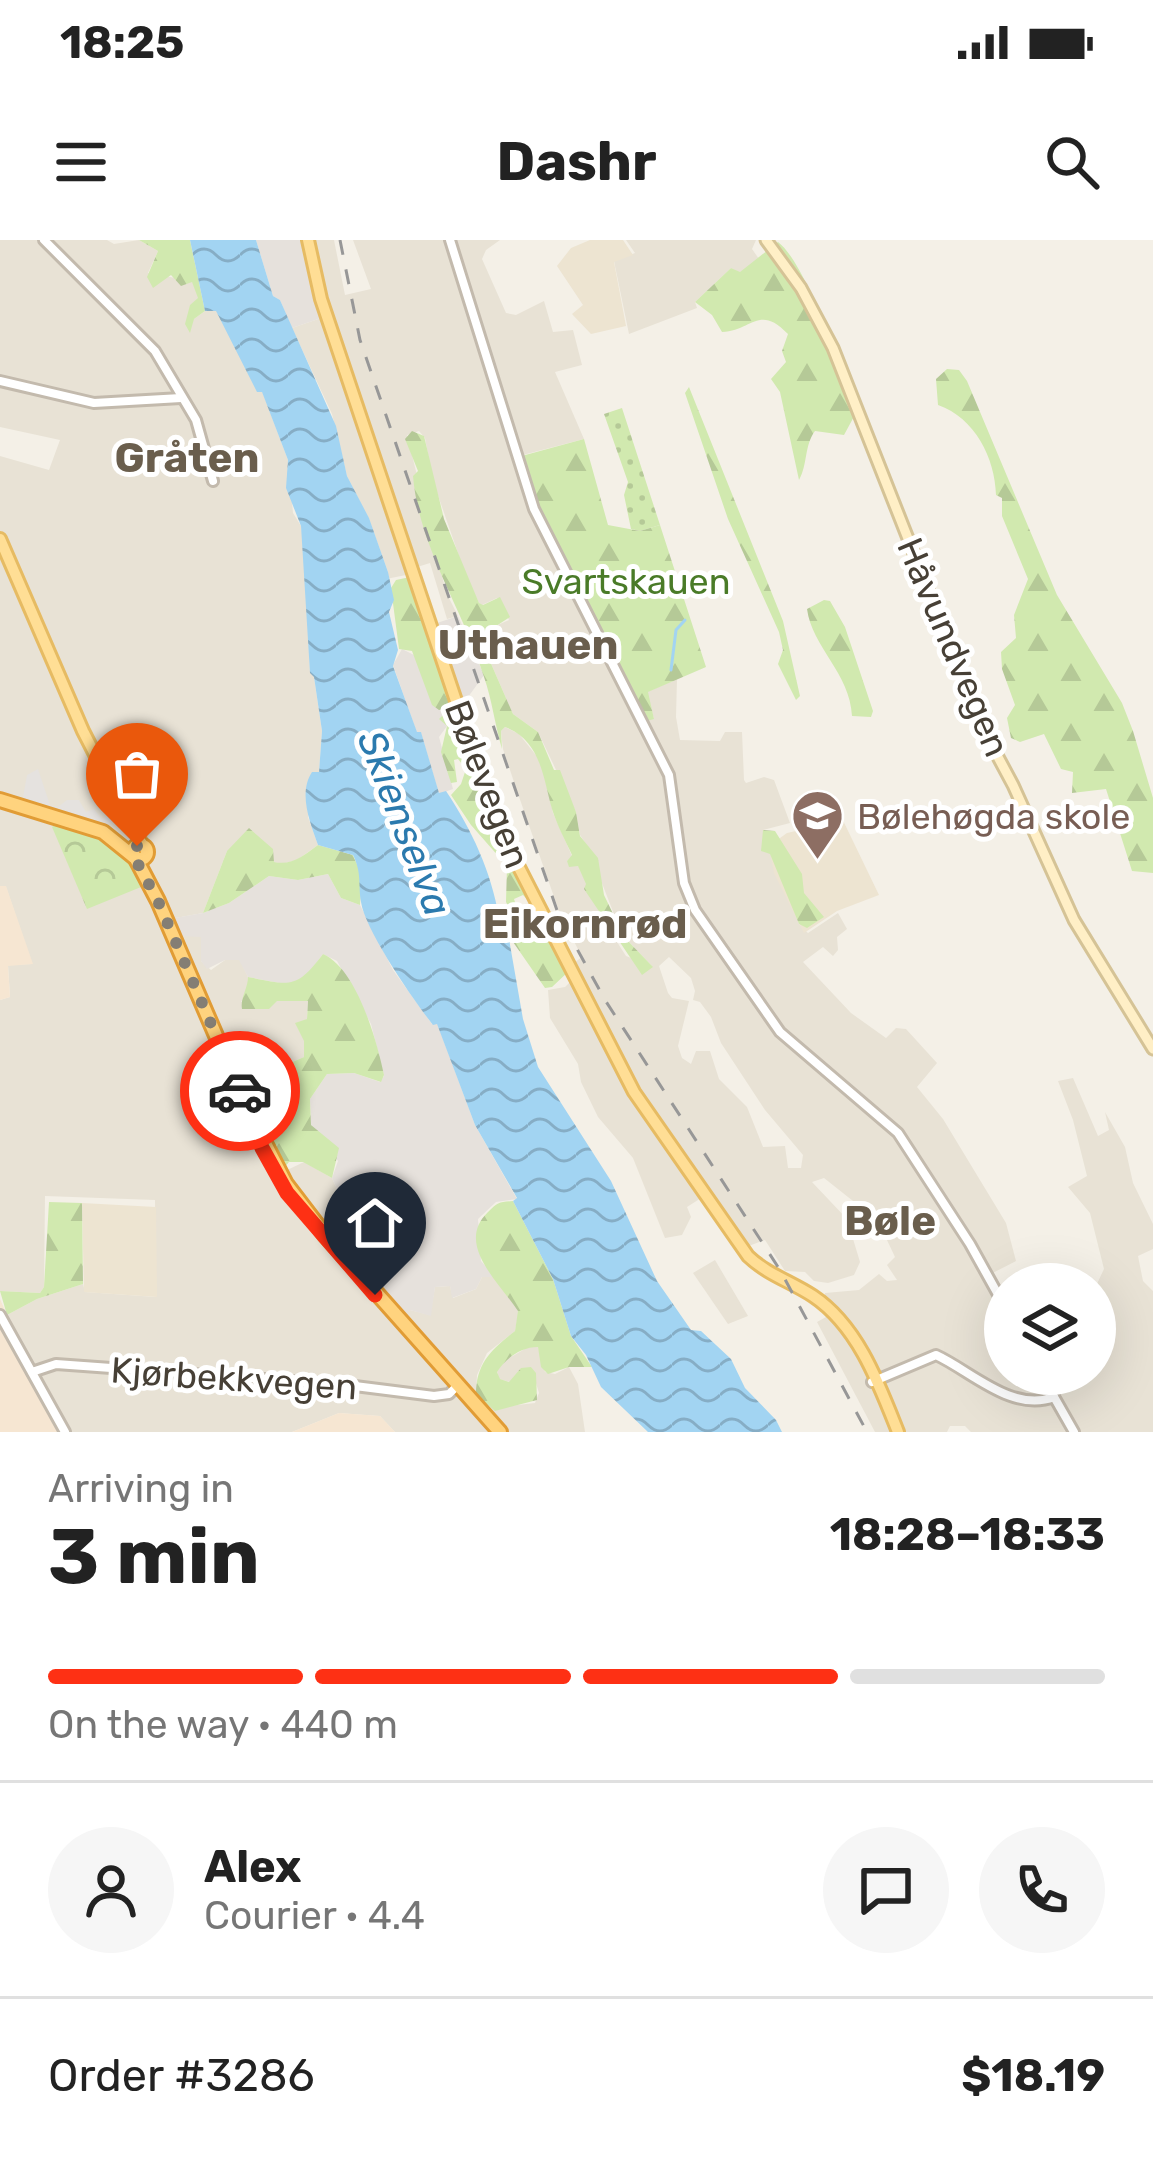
<!DOCTYPE html>
<html lang="en">
<head>
<meta charset="utf-8">
<style>
	:root { --surface:#fff; --page:#f6f6f6; --text:#222; --muted:#767676; --line:#e0e0e0; --accent:#fe3014 }
	body { margin:0; font-family:Rubik,sans-serif; background:var(--page); color:var(--text); height:100vh; display:flex; flex-direction:column; font-size:45px; white-space:nowrap }
	* { box-sizing:border-box; margin:0 }
	p { font-size:39px; color:var(--muted) }
	.icon { flex:none; width:66px; height:66px; fill:none; stroke:currentColor; stroke-width:2; stroke-linecap:round; stroke-linejoin:round }
	.map { position:relative; height:1192px; overflow:hidden }
	.panel { display:flex; flex-direction:column; background:var(--surface); flex:1 }
	.panel>* { flex:none }
	.tools { position:absolute; left:984px; top:1023px; display:grid; gap:24px }
	.tools a { display:grid; place-items:center; width:132px; height:132px; border-radius:50%; background:var(--surface); box-shadow:0 12px 48px #0002; font-size:60px }
	.pin { position:absolute; display:grid; place-items:center; width:102px; height:102px; color:#fff; margin:-123px -51px; border-radius:50% 50% 50% 0; rotate:-45deg; box-shadow:0 0 12px #0007 }
	.pin .icon { rotate:45deg }
	.courier { position:absolute; display:grid; place-items:center; width:120px; height:120px; margin:-60px; border:9px solid #fe3014; border-radius:50%; background:#fff; color:#222; box-shadow:0 3px 15px #0007 }
	.head em { font-style:normal; font-weight:700 }
	.head div { display:flex; flex-direction:column-reverse }
	.head { display:flex; align-items:center; justify-content:space-between; height:204px; padding:0 48px }
	h1 { font-size:78px; font-weight:700; line-height:90px }
	.bar { display:grid; grid-template-columns:repeat(4,1fr); gap:18px 12px; align-content:center; height:144px; padding:0 48px }
	.bar i { height:15px; border-radius:9px; background:var(--line) }
	.bar .selected { background:var(--accent) }
	.bar p { grid-column:span 4 }
	.line { display:flex; align-items:center; gap:30px; padding:0 48px; border-top:3px solid var(--line) }
	.line div { flex:1 }
	.round { display:grid; place-items:center; flex:none; width:126px; height:126px; border-radius:63px; background:var(--page) }
	.status { display:flex; justify-content:space-between; align-items:center; height:84px; padding:0 60px; background:var(--surface); direction:ltr }
	.status svg { height:33px; fill:currentColor }
	header { display:flex; justify-content:space-between; align-items:center; height:156px; padding:0 48px; background:var(--surface); font-size:54px; font-weight:700 }
	.map>svg:first-child { display:block }
</style>
</head>
<body>
<div class="status"><b>18:25</b><svg viewBox="0 0 49 12"><path d="M0 12V9h3v3zM5 12V6h3v6zM10 12V3h3v9zM15 12V0h3v12zM26 1h20v11H26zM47 4h2v5h-2z"/></svg></div>
<header><svg class="icon" aria-label="menu" viewBox="0 0 24 24"><path d="M4 6h16M4 12h16M4 18h16"/></svg>Dashr<svg class="icon" aria-label="search" viewBox="0 0 24 24"><circle cx="10" cy="10" r="6"/><path d="M15 15l6 6"/></svg></header>
<div class="map">
<svg width="1153" height="1192" viewBox="0 0 1153 1192">
	<defs>
		<pattern id="grass-dots" width="8" height="8" patternUnits="userSpaceOnUse" patternTransform="scale(3)"><rect width="8" height="8" fill="#d1e9af"/><path d="M2 2h.1M6 6h.1" fill="none" stroke="#b5c997" stroke-width="1.8" stroke-linecap="round"/></pattern>
		<pattern id="forest-firs" width="22" height="20" patternUnits="userSpaceOnUse" patternTransform="scale(3)"><rect width="22" height="20" fill="#d1e9af"/><path d="M5 1l3.5 6h-7zM16 11l3.5 6h-7z" fill="#b5c997"/></pattern>
		<pattern id="park-crowns" width="20" height="18" patternUnits="userSpaceOnUse" patternTransform="scale(3)"><rect width="20" height="18" fill="#d1e9af"/><path d="M2 6a3 3 0 1 1 6 0M12 15a3 3 0 1 1 6 0" fill="none" stroke="#b5c997"/></pattern>
		<pattern id="water-waves" width="16" height="10" patternUnits="userSpaceOnUse" patternTransform="scale(3)"><rect width="16" height="10" fill="#a2d4f2"/><path d="M0 5q4-4 8 0t8 0" fill="none" stroke="#86adc5"/></pattern>
	</defs>
	<rect width="100%" height="100%" fill="#f4f0e7"/>
	<g fill="#e8e2d5" fill-rule="evenodd">
		<path d="M 0,0 L 107,0 L 114,4 L 139,0 L 158,11 L 148,33 L 192,41 L 199,58 L 194,79 L 205,71 L 216,70 L 262,151 L 288,220 L 293,273 L 301,286 L 305,312 L 310,432 L 314,437 L 322,491 L 319,533 L 308,577 L 318,605 L 297,620 L 282,624 L 227,611 L 203,673 L 170,679 L 202,697 L 201,721 L 211,730 L 225,720 L 240,720 L 248,737 L 248,751 L 241,762 L 308,760 L 307,779 L 297,786 L 305,801 L 304,817 L 290,823 L 284,830 L 285,838 L 281,840 L 267,903 L 283,932 L 304,922 L 332,938 L 345,967 L 378,959 L 403,971 L 394,1008 L 362,1031 L 410,1070 L 430,1075 L 435,1047 L 450,1046 L 453,1058 L 476,1049 L 482,1037 L 495,1037 L 519,1070 L 515,1091 L 487,1113 L 477,1135 L 476,1154 L 509,1166 L 535,1163 L 539,1153 L 531,1127 L 510,1142 L 499,1139 L 497,1131 L 504,1121 L 528,1107 L 538,1107 L 545,1132 L 555,1134 L 569,1127 L 578,1144 L 585,1192 L 505,1192 L 484,1180 L 480,1181 L 488,1192 L 395,1192 L 380,1176 L 339,1173 L 292,1192 L 71,1192 L 7,1075 L 37,1059 L 83,1044 L 85,1052 L 156,1057 L 155,960 L 45,956 L 44,1047 L 40,1053 L 0,1051 L 0,760 L 10,757 L 8,725 L 32,724 L 6,647 L 0,646 L 0,216 L 49,230 L 60,200 L 0,187 Z"/>
		<path d="M 307,0 L 334,0 L 345,55 L 371,49 L 353,0 L 500,0 L 486,10 L 482,19 L 506,73 L 516,75 L 544,61 L 553,92 L 573,90 L 582,125 L 555,132 L 584,199 L 519,216 L 640,470 L 654,479 L 647,452 L 677,439 L 676,477 L 680,500 L 720,501 L 725,492 L 742,492 L 744,540 L 746,543 L 764,537 L 774,540 L 790,583 L 763,590 L 799,684 L 808,693 L 838,673 L 847,689 L 837,697 L 838,710 L 833,716 L 823,707 L 803,722 L 851,773 L 886,798 L 896,788 L 906,789 L 937,823 L 917,847 L 943,879 L 1006,983 L 1016,1021 L 985,1037 L 1005,1074 L 1005,1134 L 1095,1134 L 1095,1048 L 1104,1029 L 1090,973 L 1068,947 L 1087,936 L 1073,880 L 1058,841 L 1073,838 L 1098,896 L 1109,890 L 1105,872 L 1125,907 L 1133,943 L 1153,984 L 1153,1009 L 1138,1016 L 1143,1041 L 1153,1051 L 1153,1192 L 971,1192 L 965,1186 L 950,1186 L 947,1192 L 875,1192 L 817,1082 L 826,1077 L 825,1053 L 859,1050 L 879,1034 L 887,1041 L 897,1040 L 887,1025 L 895,1017 L 886,998 L 882,1000 L 872,989 L 875,982 L 872,976 L 824,938 L 812,942 L 847,979 L 860,1022 L 854,1035 L 828,1043 L 814,1041 L 805,1032 L 785,1031 L 765,1000 L 746,1007 L 709,953 L 687,967 L 691,977 L 682,995 L 665,998 L 633,918 L 598,877 L 581,842 L 578,824 L 550,778 L 548,750 L 565,747 L 572,740 L 571,725 L 582,717 L 560,674 L 517,551 L 503,509 L 501,491 L 505,487 L 519,494 L 543,524 L 553,573 L 572,616 L 567,621 L 578,625 L 603,680 L 626,716 L 652,726 L 627,700 L 617,682 L 588,607 L 580,595 L 576,572 L 538,492 L 513,474 L 489,419 L 488,408 L 493,387 L 509,380 L 497,358 L 482,365 L 479,363 L 467,339 L 433,241 L 425,198 L 419,191 L 407,195 L 446,352 L 458,376 L 447,379 L 430,323 L 414,328 L 411,334 L 386,339 L 388,332 L 369,279 L 347,236 L 332,174 L 292,88 L 321,78 ZM 669,717 L 691,738 L 695,751 L 693,760 L 700,762 L 711,777 L 721,803 L 765,870 L 803,915 L 801,928 L 788,928 L 785,906 L 763,907 L 747,867 L 719,839 L 710,811 L 696,811 L 691,824 L 682,818 L 678,806 L 689,761 L 672,758 L 668,753 L 659,726 Z"/>
		<path d="M 626,0 L 756,0 L 752,9 L 759,19 L 740,33 L 731,28 L 695,62 L 697,68 L 629,94 L 614,21 L 635,13 Z"/>
		<path d="M 715,1020 L 748,1076 L 728,1084 L 693,1033 Z"/>
	</g>
	<g fill="#f6e6d2">
		<path d="M 0,646 L 6,646 L 33,724 L 8,726 L 10,757 L 0,760 Z"/>
		<path d="M 0,1059 L 7,1075 L 71,1192 L 0,1192 Z"/>
		<path d="M 339,1173 L 380,1176 L 395,1192 L 292,1192 Z"/>
	</g>
	<g fill="#e6e1dc">
		<path d="M 256,0 L 307,0 L 321,78 L 292,88 L 280,60 L 273,56 Z"/>
		<path d="M 458,376 L 484,435 L 439,497 L 453,549 L 439,554 L 421,493 L 417,493 L 393,425 L 402,409 L 414,415 L 434,384 Z"/>
		<path d="M 328,634 L 341,658 L 360,665 L 393,730 L 432,784 L 437,783 L 475,885 L 517,959 L 496,962 L 478,979 L 481,1021 L 495,1037 L 482,1037 L 476,1049 L 452,1058 L 450,1046 L 435,1047 L 431,1076 L 410,1070 L 402,1077 L 362,1032 L 394,1008 L 403,971 L 378,959 L 362,976 L 349,976 L 332,938 L 338,921 L 311,885 L 310,859 L 327,834 L 354,833 L 380,842 L 384,836 L 371,784 L 337,721 L 323,714 L 305,738 L 290,745 L 248,737 L 239,720 L 225,720 L 207,729 L 201,721 L 201,697 L 179,696 L 169,679 L 203,673 L 229,663 L 269,636 L 298,640 Z"/>
	</g>
	<g fill="#ede4d1">
		<path d="M 590,0 L 623,0 L 633,15 L 614,22 L 626,86 L 591,94 L 572,74 L 583,65 L 557,26 L 571,8 Z"/>
		<path d="M 837,568 L 879,655 L 837,671 L 804,693 L 774,633 L 769,606 L 787,593 L 818,586 L 814,576 Z"/>
		<path d="M 82,963 L 156,967 L 157,1057 L 84,1052 Z"/>
	</g>
	<path fill="url(#grass-dots)" d="M 622,168 L 660,285 L 640,291 L 631,289 L 624,255 L 628,242 L 604,174 Z"/>
	<g fill="url(#forest-firs)">
		<path d="M 139,0 L 190,0 L 205,71 L 194,79 L 190,93 L 185,84 L 190,65 L 198,58 L 192,42 L 181,46 L 171,35 L 153,48 L 147,37 L 158,11 Z"/>
		<path d="M 778,2 C 807,24 842,133 857,171 L 844,195 L 815,191 C 804,206 808,224 799,240 L 780,152 L 771,139 L 786,122 L 782,111 L 788,94 C 759,64 753,90 722,92 L 712,75 L 695,62 L 731,28 L 740,32 Z"/>
		<path d="M 947,129 L 959,130 L 967,141 L 1057,355 L 1122,463 L 1133,491 L 1153,558 L 1153,633 L 1132,631 L 1106,549 L 1072,553 L 1073,532 L 1061,529 L 1044,494 L 1020,502 L 1011,498 L 1007,478 L 1015,465 L 1002,429 L 1001,412 L 1016,398 L 1014,375 L 1028,339 L 1002,276 L 1002,258 L 996,255 C 995,218 975,178 938,165 L 936,139 Z"/>
		<path d="M 689,147 L 783,381 L 800,456 L 796,460 L 778,424 L 783,410 L 779,392 L 728,279 L 685,153 Z"/>
		<path d="M 412,191 L 424,196 L 444,279 L 479,363 L 483,365 L 500,357 L 510,377 L 493,388 L 494,399 L 488,408 L 489,419 L 513,474 L 538,492 L 554,530 L 560,530 L 576,572 L 580,596 L 598,618 L 604,655 L 617,682 L 627,700 L 653,727 L 642,735 L 584,649 L 586,644 L 578,626 L 569,627 L 567,621 L 572,615 C 565,600 557,585 552,569 C 543,538 541,500 505,487 L 501,491 L 502,509 C 495,485 492,460 484,437 C 463,369 419,308 413,236 L 418,231 L 405,199 Z"/>
		<path d="M 584,199 L 608,285 L 640,291 L 660,285 L 706,427 L 648,452 L 654,479 L 647,481 L 536,269 L 518,217 Z"/>
		<path d="M 410,337 L 417,353 L 414,360 L 421,362 L 534,666 L 523,655 L 514,659 L 520,678 L 534,675 L 568,732 L 552,747 L 545,748 L 504,689 L 510,670 L 506,662 L 507,626 L 471,585 L 451,555 L 461,544 L 466,529 L 458,519 L 454,520 L 457,542 L 451,543 L 441,512 L 447,486 L 439,479 L 450,468 L 439,470 L 432,465 L 412,411 L 399,409 L 391,348 L 396,340 Z"/>
		<path d="M 824,360 L 830,361 L 845,387 L 873,471 L 871,477 L 852,476 C 850,433 812,407 807,369 Z"/>
		<path d="M 249,588 L 273,609 L 274,622 C 292,626 304,615 318,605 L 353,615 L 362,636 L 360,665 L 341,658 L 328,634 L 298,640 L 269,636 L 229,663 L 203,673 L 227,611 Z"/>
		<path d="M 763,590 L 775,591 L 802,634 L 804,653 L 824,677 L 807,688 L 799,684 L 770,614 L 761,611 Z"/>
		<path d="M 323,714 C 357,729 377,801 384,835 L 381,842 L 354,833 L 327,834 L 310,859 L 311,885 L 339,908 L 332,938 L 303,922 L 289,922 L 283,929 L 274,914 L 277,906 L 270,902 L 284,830 L 290,823 L 304,817 L 304,801 L 295,783 L 307,779 L 308,761 L 277,761 L 269,769 L 242,769 C 240,758 248,748 248,737 C 290,745 296,750 323,714 Z"/>
		<path d="M 513,961 L 553,1039 L 571,1096 L 592,1127 L 569,1127 L 548,1134 L 541,1127 L 538,1107 C 521,1107 506,1118 497,1132 L 500,1139 L 509,1142 L 521,1128 L 531,1127 L 536,1133 L 537,1160 L 495,1171 L 476,1154 C 476,1123 492,1109 515,1091 L 518,1071 C 498,1041 455,1004 488,972 C 498,962 499,962 513,961 Z"/>
		<path d="M 49,962 L 82,963 L 83,1044 L 37,1059 L 7,1075 L 0,1051 L 40,1053 L 44,1047 Z"/>
	</g>
	<path fill="url(#park-crowns)" d="M 56,584 C 96,593 131,604 146,645 L 87,669 L 52,587 Z"/>
	<path fill="#e5e2df" d="M 38,529 L 50,565 L 58,567 L 67,560 L 79,560 L 86,572 L 94,569 L 102,579 L 108,575 L 94,549 L 101,546 L 118,579 L 105,586 L 28,563 L 23,557 L 27,535 Z"/>
	<path fill="url(#water-waves)" d="M 190,0 L 256,0 L 273,56 L 280,60 L 336,186 L 347,236 L 369,278 L 388,332 L 394,360 L 389,372 L 398,410 L 393,426 L 417,492 L 421,492 L 439,553 L 446,551 C 472,590 491,631 499,677 L 503,677 L 503,689 L 509,699 L 523,779 L 538,827 L 611,941 L 657,1041 L 691,1090 L 701,1091 L 731,1119 L 745,1148 L 776,1180 L 782,1192 L 648,1192 L 601,1147 L 586,1115 L 571,1096 L 553,1039 L 513,961 L 517,958 L 475,885 L 437,784 L 433,785 C 414,761 365,690 361,662 C 358,644 362,633 353,615 L 318,605 C 310,583 298,553 312,532 L 319,532 L 322,491 L 314,437 L 310,433 L 301,286 L 286,248 L 288,220 L 262,152 L 257,152 L 216,71 L 205,71 Z"/>
	<g fill="none" stroke-linecap="round" stroke-linejoin="round">
		<path stroke="#a2d4f2" stroke-width="3" d="M 671,430 L 676,390 L 685,380"/>
		<defs>
			<g id="tertiary">
				<path d="M 44,0 L 155,111 L 196,180 L 213,241"/>
				<path d="M 450,0 L 534,269 L 669,535 L 684,643 L 695,670 L 780,792 L 898,893 L 970,1004 L 1005,1067"/>
				<path d="M 0,141 L 94,163 L 181,158"/>
				<path d="M 0,1075 L 65,1192"/>
				<path d="M 32,1132 L 56,1124 L 347,1145 L 434,1156 L 449,1154 L 459,1144"/>
				<path d="M 1041,1134 L 1074,1192"/>
				<path d="M 872,1142 L 936,1115 C 971,1131 1012,1173 1054,1157"/>
			</g>
			<path id="secondary" d="M 766,0 L 801,48 L 833,108 L 983,489 L 1013,545 L 1074,680 L 1153,809"/>
			<g id="primary">
				<path d="M 308,0 L 321,59 L 491,565 L 509,608 L 634,852 L 748,1016 C 768,1035 790,1041 813,1056 C 858,1086 879,1144 898,1192"/>
				<path d="M 0,299 L 83,491 L 125,573"/>
				<path d="M 123,567 L 143,606"/>
			</g>
			<g id="trunk">
				<path d="M 0,560 L 103,592 L 134,617"/>
				<circle cx="140" cy="612" r="7"/>
				<path d="M 136,619 L 158,661 L 248,870 L 286,944 L 325,995 L 500,1192"/>
			</g>
		</defs>
		<use href="#tertiary" stroke="#c3baad" stroke-width="14"/>
		<use href="#secondary" stroke="#d5c396" stroke-width="15"/>
		<use href="#primary" stroke="#e6bb63" stroke-width="16"/>
		<use href="#trunk" stroke="#e19c35" stroke-width="18"/>
		<use href="#tertiary" stroke="#fff" stroke-width="8"/>
		<use href="#secondary" stroke="#ffefc6" stroke-width="9"/>
		<use href="#primary" stroke="#ffde95" stroke-width="10"/>
		<use href="#trunk" stroke="#ffd37e" stroke-width="12"/>
		<path stroke="#979797" stroke-width="3" stroke-dasharray="15 15" stroke-linecap="butt" d="M 340,0 L 360,100 L 559,676 L 605,760 L 780,1030 L 867,1192"/>
	</g>
	<g fill="none" stroke-linecap="round" stroke-linejoin="round">
		<path stroke="#847e74" stroke-width="12" stroke-dasharray="0 21.6" d="M 137,606 L 133,615 L 158,661 L 240,851"/>
		<path stroke="#fe3014" stroke-width="15" d="M 240,851 L 262,908 L 287,953 L 375,1055"/>
	</g>
	<defs>
		<symbol id="school-pin" viewBox="-11 -11 22 30"><path d="M0 17L-7.5 6A9.5 9.5 0 1 1 7.5 6Z" fill="#8d6e63" stroke="#fff"/><path d="M0-5L7-2L0 1L-7-2ZM-4 1L0 2.5L4 1V4Q0 6-4 4Z" fill="#fff"/></symbol>
	</defs>
	<g fill-rule="evenodd">
		<use href="#school-pin" x="788" y="546" width="59" height="81"/>
	</g>
	<g text-anchor="middle" stroke-width="10" stroke-linejoin="round" paint-order="stroke">
		<g font-size="36" fill="#4a7b28" stroke="#fff">
			<text x="626" y="354">Svartskauen</text>
		</g>
		<g font-size="36" fill="#474036" stroke="#fff">
			<text transform="translate(954 407) rotate(67)" y="13">Håvundvegen</text>
			<text transform="translate(488 544) rotate(69)" y="13">Bølevegen</text>
			<text transform="translate(234 1138) rotate(4)" y="13">Kjørbekkvegen</text>
		</g>
		<g font-size="36" fill="#785e54" stroke="#fff" text-anchor="start">
			<text x="857" y="589">Bølehøgda skole</text>
		</g>
		<g font-size="39" font-style="italic" fill="#2b7aae" stroke="#fff">
			<text transform="translate(405 583) rotate(69)" y="14">Skienselva</text>
		</g>
		<g font-size="42" font-weight="bold" fill="#6a5e4d" stroke="#fff">
			<text x="187" y="232">Gråten</text>
			<text x="528" y="419">Uthauen</text>
			<text x="585" y="698">Eikornrød</text>
			<text x="890" y="995">Bøle</text>
		</g>
	</g>
</svg>
<div class="tools">
<a><svg class="icon" aria-label="layers" viewBox="0 0 24 24"><path d="M12 4l9 5-9 5-9-5zM3 14l9 5 9-5"/></svg></a>
</div>
<div class="pin" style="left:137px;top:606px;background:#ea580c"><svg class="icon" aria-label="bag" viewBox="0 0 24 24"><path d="M5 8h14l-1 12H6zM9 8a3 3 0 0 1 6 0"/></svg></div>
<div class="pin" style="left:375px;top:1055px;background:#1f2937"><svg class="icon" aria-label="home" viewBox="0 0 24 24"><path d="M3 11l9-7 9 7M6 9v11h12V9"/></svg></div>
<div class="courier" style="left:240px;top:851px"><svg class="icon" aria-label="car" viewBox="0 0 24 24"><path d="M5 17H2v-5l4-1 3-4h7l3 4 3 1v5h-3M9 17h6M6 11h13"/><circle cx="7" cy="17" r="2"/><circle cx="17" cy="17" r="2"/></svg></div>
</div>
<section class="panel">
<div class="head"><div><h1>3 min</h1><p>Arriving in</p></div><em>18:28–18:33</em></div>
<div class="bar"><i class="selected"></i><i class="selected"></i><i class="selected"></i><i></i><p>On the way · 440 m</p></div>
<div class="line" style="height:216px"><a class="round"><svg class="icon" aria-label="person" viewBox="0 0 24 24"><circle cx="12" cy="8" r="4"/><path d="M4 21q1-7 8-7t8 7"/></svg></a><div><b>Alex</b><p>Courier · 4.4</p></div><a class="round"><svg class="icon" aria-label="chat" viewBox="0 0 24 24"><path d="M4 5h16v11H9l-5 4z"/></svg></a><a class="round"><svg class="icon" aria-label="phone" viewBox="0 0 24 24"><path d="M5 4h4l2 5-3 2q2 4 5 5l2-3 5 2v4C11 20 4 13 5 4z"/></svg></a></div>
<div class="line" style="height:156px"><div>Order #3286</div><b>$18.19</b></div>
</section>
</body>
</html>
